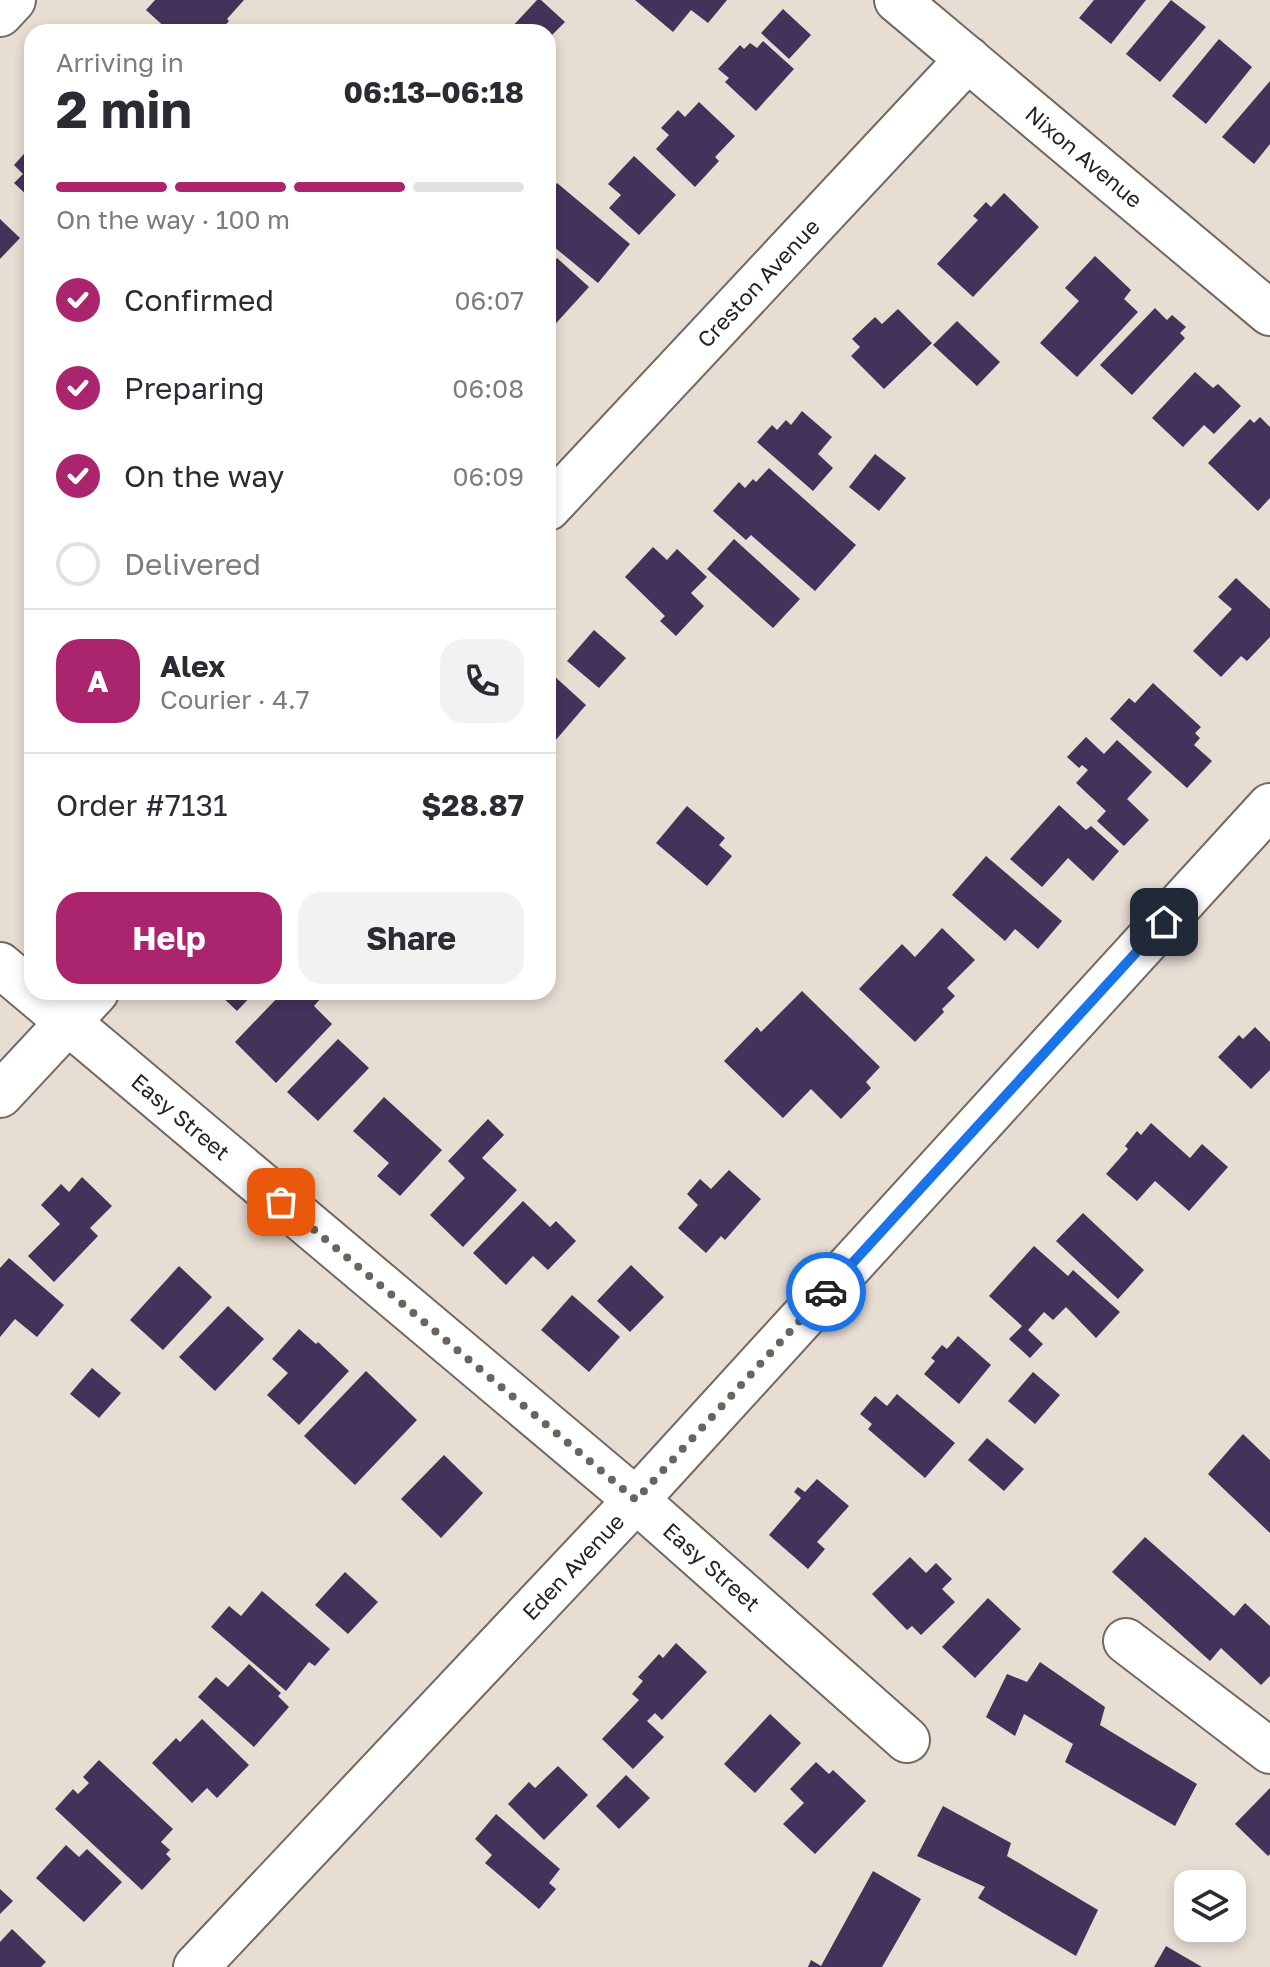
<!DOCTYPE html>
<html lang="en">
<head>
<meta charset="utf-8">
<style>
	:root { --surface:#fff; --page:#f2f2f3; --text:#2b2b33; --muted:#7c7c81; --line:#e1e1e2; --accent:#aa256e }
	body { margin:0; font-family:"Golos Text",sans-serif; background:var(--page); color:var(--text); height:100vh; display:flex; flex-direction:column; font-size:30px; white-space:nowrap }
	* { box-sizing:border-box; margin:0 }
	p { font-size:26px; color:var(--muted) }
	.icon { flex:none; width:44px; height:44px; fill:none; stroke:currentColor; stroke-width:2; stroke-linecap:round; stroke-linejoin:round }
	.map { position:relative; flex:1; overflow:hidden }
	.sheet { position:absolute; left:24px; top:24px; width:532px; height:976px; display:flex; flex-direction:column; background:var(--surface); border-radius:24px; box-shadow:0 4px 12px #0003 }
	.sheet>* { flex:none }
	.fabs { position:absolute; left:1174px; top:1870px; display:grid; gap:16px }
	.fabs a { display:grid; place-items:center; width:72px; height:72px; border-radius:16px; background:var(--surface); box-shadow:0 4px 12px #0003; font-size:40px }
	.pin { position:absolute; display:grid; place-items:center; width:68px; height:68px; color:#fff; margin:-34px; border-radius:16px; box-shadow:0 4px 12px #0006 }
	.courier { position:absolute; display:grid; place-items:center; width:80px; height:80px; margin:-40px; border:6px solid #1a73e8; border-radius:50%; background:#fff; color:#222; box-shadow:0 2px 10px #0007 }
	.head em { font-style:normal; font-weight:700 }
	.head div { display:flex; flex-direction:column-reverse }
	.head { display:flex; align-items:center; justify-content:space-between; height:136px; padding:0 32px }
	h1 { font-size:52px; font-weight:700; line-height:60px }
	.bar { display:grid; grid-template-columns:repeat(4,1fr); gap:12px 8px; align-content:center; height:96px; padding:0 32px }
	.bar i { height:10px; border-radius:6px; background:var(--line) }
	.bar .on { background:var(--accent) }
	.bar p { grid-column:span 4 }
	.line { display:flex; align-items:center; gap:20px; padding:0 32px; border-top:2px solid var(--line) }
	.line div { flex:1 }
	.round { display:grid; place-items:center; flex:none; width:84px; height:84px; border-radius:24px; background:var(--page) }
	ol { padding:0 32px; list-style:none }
	li { display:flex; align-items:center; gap:24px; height:88px }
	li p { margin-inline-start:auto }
	li .icon { padding:8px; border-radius:50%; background:var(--accent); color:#fff; stroke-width:4 }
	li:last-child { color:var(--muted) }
	li i { width:44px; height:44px; border:4px solid var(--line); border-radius:50% }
	.cta { display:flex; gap:16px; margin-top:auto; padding:16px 32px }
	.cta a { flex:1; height:92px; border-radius:24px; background:var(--accent); color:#fff; font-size:32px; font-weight:700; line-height:92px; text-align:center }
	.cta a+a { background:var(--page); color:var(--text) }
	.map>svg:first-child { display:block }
</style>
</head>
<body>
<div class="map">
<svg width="1270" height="1967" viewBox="0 0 1270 1967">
	<rect width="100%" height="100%" fill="#e8ddd3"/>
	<g fill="#45325b">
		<path d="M 155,0 L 244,0 L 227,19 L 229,21 L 219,32 L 170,32 L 146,10 Z"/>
		<path d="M 537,0 L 541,0 L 565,22 L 548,39 L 548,32 L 513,32 L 510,29 Z"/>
		<path d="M 635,0 L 727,0 L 708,23 L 691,10 L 673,32 Z"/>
		<path d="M 1094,0 L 1146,0 L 1111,44 L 1079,18 Z"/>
		<path d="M 1171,0 L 1206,27 L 1160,82 L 1126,54 Z"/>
		<path d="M 783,9 L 811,35 L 789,59 L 761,33 Z"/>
		<path d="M 1219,39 L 1252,67 L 1206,124 L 1172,96 Z"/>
		<path d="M 763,41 L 794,69 L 756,111 L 725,82 L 729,78 L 718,69 L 740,45 L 744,49 L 750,43 L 757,48 Z"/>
		<path d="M 1270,81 L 1270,144 L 1254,164 L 1222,137 Z"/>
		<path d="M 699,102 L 735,136 L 715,157 L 719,161 L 695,187 L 656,149 L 669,135 L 661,128 L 678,110 L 685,117 Z"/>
		<path d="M 32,145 L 32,200 L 14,183 L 23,174 L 14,165 Z"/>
		<path d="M 634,156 L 676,195 L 639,235 L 609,208 L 621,195 L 608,184 Z"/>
		<path d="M 557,183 L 630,244 L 598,283 L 548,242 L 548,194 Z"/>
		<path d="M 1004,193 L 1039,227 L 973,297 L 937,264 L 978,220 L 973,216 L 986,202 L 991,207 Z"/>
		<path d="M 0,219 L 20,238 L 0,259 Z"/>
		<path d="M 1095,256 L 1131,290 L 1124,299 L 1138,312 L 1077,377 L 1040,343 L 1079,301 L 1065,288 Z"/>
		<path d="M 557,258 L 589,287 L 548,332 L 548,268 Z"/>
		<path d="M 1155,308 L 1167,320 L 1172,315 L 1186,327 L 1180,333 L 1185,338 L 1132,395 L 1100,365 Z"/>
		<path d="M 898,309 L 932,343 L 884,389 L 851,356 L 860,347 L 852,339 L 875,317 L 882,324 Z"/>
		<path d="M 957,321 L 1000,362 L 977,386 L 933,345 Z"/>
		<path d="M 1195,372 L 1213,388 L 1218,384 L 1241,406 L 1214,434 L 1204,425 L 1183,447 L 1152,418 Z"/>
		<path d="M 802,411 L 832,437 L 818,454 L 833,468 L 813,491 L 757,442 L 772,425 L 777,430 L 786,420 L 791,425 Z"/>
		<path d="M 1260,417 L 1270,427 L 1270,498 L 1258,511 L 1208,463 L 1250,419 L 1254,423 Z"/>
		<path d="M 875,454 L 906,478 L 879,511 L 849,487 Z"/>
		<path d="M 769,468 L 856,545 L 815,591 L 751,535 L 746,540 L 713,511 L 739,482 L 745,488 L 753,479 L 756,482 Z"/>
		<path d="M 734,539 L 800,599 L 773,628 L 707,569 Z"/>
		<path d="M 653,547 L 667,560 L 677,549 L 707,577 L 691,593 L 704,606 L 676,636 L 660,621 L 665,616 L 625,577 Z"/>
		<path d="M 1236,578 L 1270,609 L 1270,637 L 1247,661 L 1241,656 L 1221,677 L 1193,651 L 1232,609 L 1218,597 Z"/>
		<path d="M 594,630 L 626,658 L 599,688 L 567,661 Z"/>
		<path d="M 553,675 L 586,705 L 548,749 L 548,680 Z"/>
		<path d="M 1153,683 L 1201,727 L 1195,733 L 1200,738 L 1194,745 L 1212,761 L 1187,788 L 1110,719 L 1129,698 L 1135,703 Z"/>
		<path d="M 1086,737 L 1104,754 L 1117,740 L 1152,772 L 1127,799 L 1149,820 L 1124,846 L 1097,821 L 1106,811 L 1076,783 L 1088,770 L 1082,765 L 1079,768 L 1067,757 Z"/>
		<path d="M 1059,805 L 1086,830 L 1091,826 L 1119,851 L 1093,881 L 1068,858 L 1042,887 L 1010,859 Z"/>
		<path d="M 687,806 L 725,838 L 719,845 L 732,856 L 707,886 L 656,843 Z"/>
		<path d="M 986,856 L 1062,921 L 1038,949 L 1015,929 L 1005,941 L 952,895 Z"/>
		<path d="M 942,928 L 975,960 L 947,988 L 955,996 L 942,1009 L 944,1012 L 915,1042 L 859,989 L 902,944 L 915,957 Z"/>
		<path d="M 802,991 L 880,1067 L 866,1082 L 871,1088 L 841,1119 L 811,1089 L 783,1118 L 724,1061 L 757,1027 L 761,1032 Z"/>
		<path d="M 217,992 L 255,992 L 237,1011 Z"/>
		<path d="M 283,992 L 315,992 L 321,998 L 314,1006 L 332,1024 L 276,1083 L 235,1042 Z"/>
		<path d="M 1255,1027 L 1270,1042 L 1270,1070 L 1251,1089 L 1218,1057 L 1239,1035 L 1243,1039 Z"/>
		<path d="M 338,1039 L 369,1068 L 318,1121 L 287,1092 Z"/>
		<path d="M 384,1097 L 442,1150 L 400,1196 L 377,1176 L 389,1163 L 353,1131 Z"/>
		<path d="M 488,1119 L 504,1135 L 482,1158 L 517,1190 L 463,1247 L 430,1215 L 465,1178 L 448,1161 Z"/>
		<path d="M 1151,1123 L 1190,1158 L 1202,1144 L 1228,1167 L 1189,1211 L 1155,1181 L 1137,1201 L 1106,1174 L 1128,1149 L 1125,1146 L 1137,1131 L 1141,1135 Z"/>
		<path d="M 729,1170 L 761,1199 L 725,1240 L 721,1236 L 706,1253 L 678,1228 L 698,1205 L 687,1194 L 700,1179 L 711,1189 Z"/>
		<path d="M 82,1177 L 112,1206 L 90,1228 L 98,1236 L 54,1282 L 28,1256 L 60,1224 L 41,1205 L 61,1184 L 69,1192 Z"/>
		<path d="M 523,1201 L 550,1227 L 556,1221 L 576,1241 L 548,1270 L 533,1256 L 506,1285 L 473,1253 Z"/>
		<path d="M 1083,1213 L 1144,1270 L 1118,1299 L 1056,1241 Z"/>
		<path d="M 1034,1246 L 1068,1276 L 1073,1270 L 1120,1312 L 1096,1338 L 1066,1307 L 1053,1320 L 1044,1312 L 1028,1330 L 1043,1344 L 1030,1358 L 1009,1339 L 1022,1326 L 989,1296 Z"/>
		<path d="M 9,1258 L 64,1305 L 37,1337 L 15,1319 L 0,1337 L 0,1268 Z"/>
		<path d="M 631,1265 L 664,1297 L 630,1332 L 597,1301 Z"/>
		<path d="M 179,1266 L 212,1297 L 163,1350 L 130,1320 Z"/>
		<path d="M 572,1295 L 620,1337 L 589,1372 L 541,1330 Z"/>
		<path d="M 228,1306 L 264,1339 L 215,1391 L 179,1357 Z"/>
		<path d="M 299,1329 L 316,1344 L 318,1342 L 349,1371 L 299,1425 L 267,1395 L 288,1373 L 272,1359 Z"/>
		<path d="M 958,1336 L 991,1365 L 959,1404 L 924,1374 L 935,1361 L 931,1358 L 942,1345 L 947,1349 Z"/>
		<path d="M 92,1368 L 121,1393 L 99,1418 L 70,1394 Z"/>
		<path d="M 366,1371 L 417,1420 L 355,1485 L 304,1436 Z"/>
		<path d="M 1033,1372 L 1060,1395 L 1035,1424 L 1008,1401 Z"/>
		<path d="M 897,1394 L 955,1443 L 925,1478 L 868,1429 L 872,1424 L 860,1414 L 875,1396 L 887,1406 Z"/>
		<path d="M 1243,1434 L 1270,1460 L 1270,1533 L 1208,1474 Z"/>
		<path d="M 987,1438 L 1024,1469 L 1004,1491 L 968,1460 Z"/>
		<path d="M 444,1455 L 483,1493 L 441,1538 L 401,1499 Z"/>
		<path d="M 817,1479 L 849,1506 L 817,1542 L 825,1549 L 808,1569 L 769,1535 L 801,1498 L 794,1492 L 798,1487 L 805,1492 Z"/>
		<path d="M 1145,1537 L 1234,1616 L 1245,1603 L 1270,1626 L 1270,1676 L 1261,1685 L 1221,1648 L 1210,1661 L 1112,1572 Z"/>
		<path d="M 910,1557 L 926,1573 L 936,1563 L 952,1579 L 942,1589 L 955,1602 L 921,1635 L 912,1626 L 907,1630 L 872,1594 Z"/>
		<path d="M 345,1572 L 378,1602 L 348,1634 L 315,1605 Z"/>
		<path d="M 262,1591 L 330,1649 L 315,1666 L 309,1662 L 286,1691 L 211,1627 L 229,1606 L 241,1616 Z"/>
		<path d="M 988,1598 L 1021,1629 L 975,1678 L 942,1647 Z"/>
		<path d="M 676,1643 L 707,1672 L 662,1720 L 655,1713 L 647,1721 L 664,1737 L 633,1769 L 602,1739 L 639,1700 L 632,1694 L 643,1681 L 638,1677 L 659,1654 L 663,1658 Z"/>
		<path d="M 1040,1662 L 1105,1707 L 1100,1725 L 1197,1784 L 1175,1826 L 1065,1762 L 1073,1744 L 1024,1714 L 1015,1736 L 986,1717 L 1007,1674 L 1027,1682 Z"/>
		<path d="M 249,1664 L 281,1693 L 278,1696 L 289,1707 L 254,1747 L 198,1697 L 216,1677 L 228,1687 Z"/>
		<path d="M 770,1714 L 801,1743 L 755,1793 L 724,1764 Z"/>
		<path d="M 202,1719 L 249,1765 L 217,1798 L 207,1788 L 192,1803 L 152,1763 L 176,1738 L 180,1742 Z"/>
		<path d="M 99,1760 L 173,1829 L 161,1842 L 170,1850 L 166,1854 L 171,1859 L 142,1890 L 55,1809 L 73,1789 L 78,1794 L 89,1783 L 83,1777 Z"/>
		<path d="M 816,1762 L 829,1774 L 833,1770 L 866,1801 L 815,1854 L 783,1824 L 804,1803 L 790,1789 Z"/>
		<path d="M 558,1766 L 588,1795 L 544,1840 L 508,1804 L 529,1782 L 535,1788 Z"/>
		<path d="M 626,1775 L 650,1798 L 619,1829 L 596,1806 Z"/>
		<path d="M 1270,1788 L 1270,1854 L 1268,1856 L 1235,1824 Z"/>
		<path d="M 943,1806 L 1011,1843 L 1007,1856 L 1098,1910 L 1076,1956 L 978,1898 L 985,1887 L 917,1856 Z"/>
		<path d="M 496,1814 L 560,1869 L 549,1883 L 556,1889 L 539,1909 L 485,1863 L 492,1855 L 475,1839 Z"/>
		<path d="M 66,1845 L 79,1857 L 87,1849 L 122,1882 L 84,1922 L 36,1878 Z"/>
		<path d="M 873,1871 L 921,1899 L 882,1967 L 808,1967 L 811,1960 L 821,1966 Z"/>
		<path d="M 0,1889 L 13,1901 L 0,1914 Z"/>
		<path d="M 12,1929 L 46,1962 L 41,1967 L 0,1967 L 0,1942 Z"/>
		<path d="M 1166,1946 L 1202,1967 L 1154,1967 Z"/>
	</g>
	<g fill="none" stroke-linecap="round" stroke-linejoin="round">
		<defs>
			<g id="minor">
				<path id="s1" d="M 897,0 L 1270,313"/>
				<path d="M 0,14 L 13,0"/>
				<path id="s2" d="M 548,508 L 968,59"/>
				<path id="s3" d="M 0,965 L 636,1500 L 907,1740"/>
				<path d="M 0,1095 L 96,992"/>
				<path d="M 1126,1641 L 1270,1751"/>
				<path id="s4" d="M 196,1967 L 636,1500 L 1270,806"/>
			</g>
		</defs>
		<use href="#minor" stroke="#736960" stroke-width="48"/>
		<use href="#minor" stroke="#fff" stroke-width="44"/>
	</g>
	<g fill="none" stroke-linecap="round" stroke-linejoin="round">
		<path stroke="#6b645e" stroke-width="8" stroke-dasharray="0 14.4" d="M 281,1202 L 636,1500 L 826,1292"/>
		<path stroke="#1a73e8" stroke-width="10" d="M 826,1292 L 1164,922"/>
	</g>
	<g text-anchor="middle" stroke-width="8" stroke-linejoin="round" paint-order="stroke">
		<g font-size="22" fill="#27231f" stroke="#f6eae0">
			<text dy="8" stroke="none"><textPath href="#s1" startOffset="244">Nixon Avenue</textPath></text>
			<text dy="8" stroke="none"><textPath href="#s2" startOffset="308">Creston Avenue</textPath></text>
			<text dy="8" stroke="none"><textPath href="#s3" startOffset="236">Easy Street</textPath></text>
			<text dy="8" stroke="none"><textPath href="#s4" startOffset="550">Eden Avenue</textPath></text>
			<text dy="8" stroke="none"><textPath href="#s3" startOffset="932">Easy Street</textPath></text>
		</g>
	</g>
</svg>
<div class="fabs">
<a><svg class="icon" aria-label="layers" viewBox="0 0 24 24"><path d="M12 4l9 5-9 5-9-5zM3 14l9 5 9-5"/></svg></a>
</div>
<div class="pin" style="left:281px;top:1202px;background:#ea580c"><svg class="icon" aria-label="bag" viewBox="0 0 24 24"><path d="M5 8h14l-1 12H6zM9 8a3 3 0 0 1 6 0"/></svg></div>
<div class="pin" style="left:1164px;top:922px;background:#1f2937"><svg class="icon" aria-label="home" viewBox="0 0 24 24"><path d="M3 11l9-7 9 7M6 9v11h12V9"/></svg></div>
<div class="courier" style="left:826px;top:1292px"><svg class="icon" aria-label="car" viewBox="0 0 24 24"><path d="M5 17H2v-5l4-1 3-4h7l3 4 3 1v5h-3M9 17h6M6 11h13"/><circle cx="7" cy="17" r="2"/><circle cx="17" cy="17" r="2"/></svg></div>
<section class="sheet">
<div class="head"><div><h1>2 min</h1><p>Arriving in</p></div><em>06:13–06:18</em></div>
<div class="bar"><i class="on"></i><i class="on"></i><i class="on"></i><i></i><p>On the way · 100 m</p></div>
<ol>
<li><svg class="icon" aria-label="check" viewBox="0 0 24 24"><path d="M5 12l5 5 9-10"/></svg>Confirmed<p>06:07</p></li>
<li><svg class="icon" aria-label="check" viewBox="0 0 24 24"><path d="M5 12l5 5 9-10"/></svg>Preparing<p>06:08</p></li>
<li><svg class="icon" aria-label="check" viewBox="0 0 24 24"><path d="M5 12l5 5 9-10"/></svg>On the way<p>06:09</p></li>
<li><i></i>Delivered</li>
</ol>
<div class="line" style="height:144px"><b class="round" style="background:var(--accent);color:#fff">A</b><div><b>Alex</b><p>Courier · 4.7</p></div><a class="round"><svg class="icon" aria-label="phone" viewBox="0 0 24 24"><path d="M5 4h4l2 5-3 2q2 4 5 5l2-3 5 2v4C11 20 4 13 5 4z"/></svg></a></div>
<div class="line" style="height:104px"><div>Order #7131</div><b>$28.87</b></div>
<div class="cta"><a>Help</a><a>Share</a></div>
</section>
</div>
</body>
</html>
